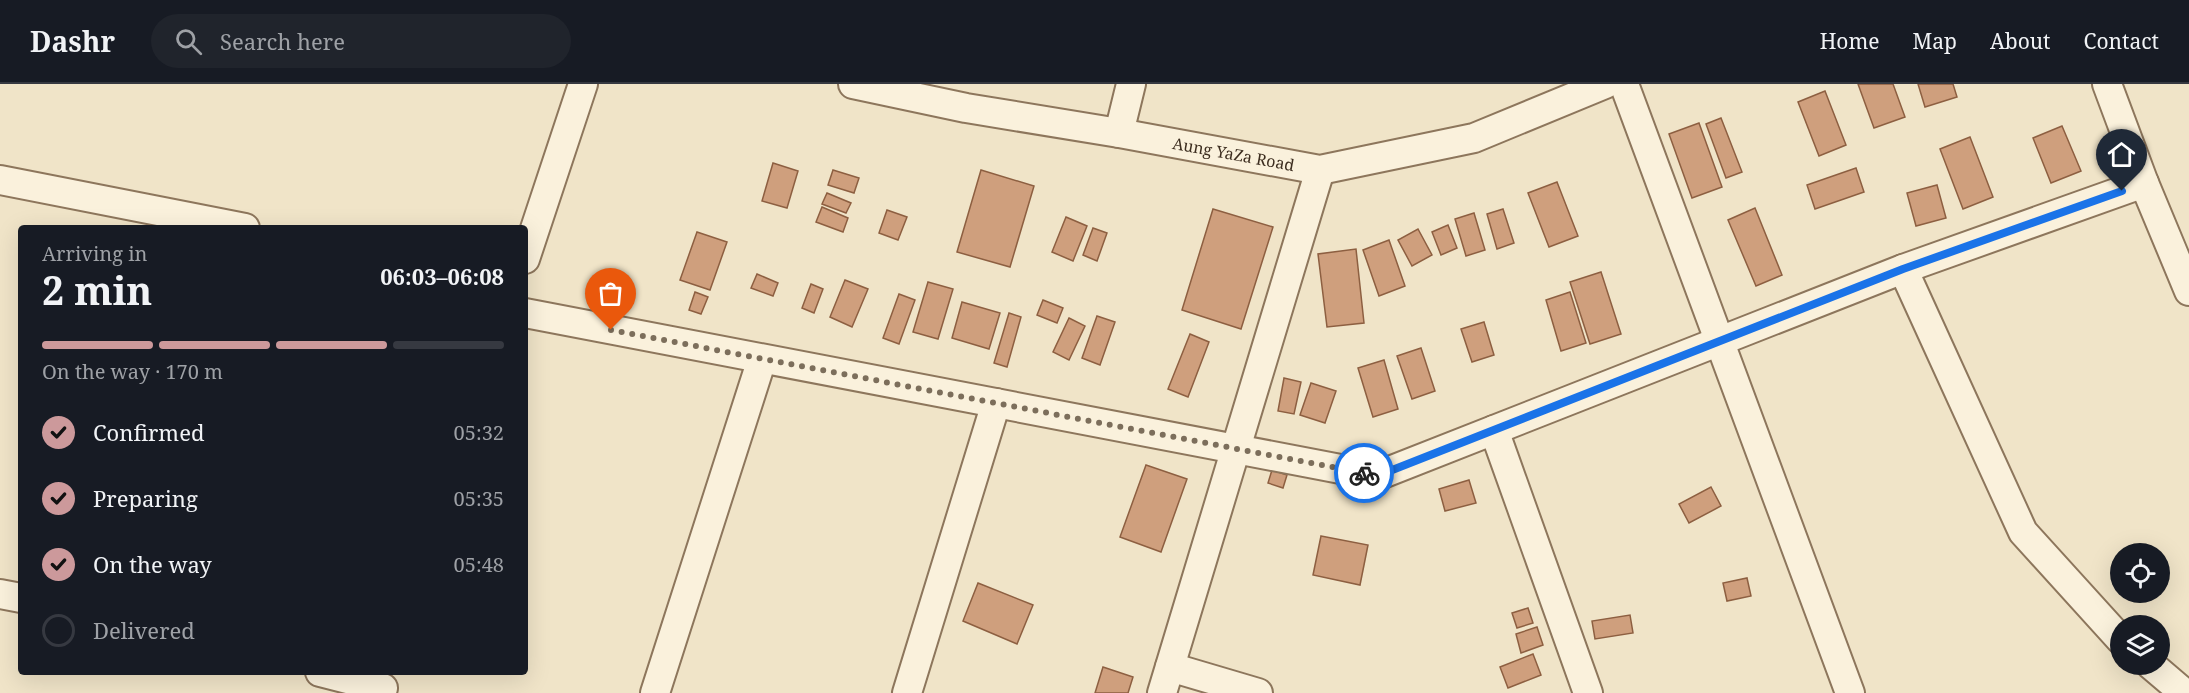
<!DOCTYPE html>
<html lang="en">
<head>
<meta charset="utf-8">
<style>
	:root { --surface:#171b24; --page:#20242c; --text:#f1f3f6; --muted:#9ea1a6; --line:#363941; --accent:#cc999b }
	body { margin:0; font-family:"Noto Serif",serif; background:var(--page); color:var(--text); height:100vh; display:flex; flex-direction:column; font-size:22px; white-space:nowrap }
	* { box-sizing:border-box; margin:0 }
	p { font-size:20px; color:var(--muted) }
	.icon { flex:none; width:33px; height:33px; fill:none; stroke:currentColor; stroke-width:2; stroke-linecap:round; stroke-linejoin:round }
	.map { position:relative; flex:1; overflow:hidden }
	.side { position:absolute; left:18px; top:141px; width:510px; height:450px; display:flex; flex-direction:column; background:var(--surface); border-radius:6px; box-shadow:0 6px 24px #0002 }
	.side>* { flex:none }
	.controls { position:absolute; left:2110px; top:459px; display:grid; gap:12px }
	.controls a { display:grid; place-items:center; width:60px; height:60px; border-radius:50%; background:var(--surface); box-shadow:0 6px 24px #0002; font-size:30px }
	.pin { position:absolute; display:grid; place-items:center; width:51px; height:51px; color:#fff; margin:-62px -26px; border-radius:50% 50% 50% 0; rotate:-45deg; box-shadow:0 0 6px #0007 }
	.pin .icon { rotate:45deg }
	.courier { position:absolute; display:grid; place-items:center; width:60px; height:60px; margin:-30px; border:4px solid #1a73e8; border-radius:50%; background:#fff; color:#222; box-shadow:0 2px 8px #0007 }
	.head em { font-style:normal; font-weight:700 }
	.head div { display:flex; flex-direction:column-reverse }
	.head { display:flex; align-items:center; justify-content:space-between; height:102px; padding:0 24px }
	h1 { font-size:39px; font-weight:700; line-height:45px }
	.bar { display:grid; grid-template-columns:repeat(4,1fr); gap:9px 6px; align-content:center; height:72px; padding:0 24px }
	.bar i { height:8px; border-radius:4px; background:var(--line) }
	.bar .active { background:var(--accent) }
	.bar p { grid-column:span 4 }
	ol { padding:0 24px; list-style:none }
	li { display:flex; align-items:center; gap:18px; height:66px }
	li p { margin-inline-start:auto }
	li .icon { padding:6px; border-radius:50%; background:var(--accent); color:#111; stroke-width:4 }
	li:last-child { color:var(--muted) }
	li i { width:33px; height:33px; border:3px solid var(--line); border-radius:50% }
	header { display:flex; align-items:center; gap:36px; box-sizing:border-box; height:84px; padding:0 30px; background:var(--surface); border-bottom:2px solid var(--line) }
	header strong { font-size:28px }
	nav { display:flex; gap:33px; margin-inline-start:auto; font-size:21px }
	.search { width:420px; height:54px; background:var(--page); display:flex; align-items:center; gap:15px; box-sizing:border-box; padding:0 21px; border-radius:33px; color:var(--muted); font-size:22px }
	.map>svg:first-child { display:block }
</style>
</head>
<body>
<header>
<strong>Dashr</strong>
<div class="search"><svg class="icon" aria-label="search" viewBox="0 0 24 24"><circle cx="10" cy="10" r="6"/><path d="M15 15l6 6"/></svg>Search here</div>
<nav><a>Home</a><a>Map</a><a>About</a><a>Contact</a></nav>
</header>
<div class="map">
<svg width="2189" height="609" viewBox="0 0 2189 609">
	<rect width="100%" height="100%" fill="#f0e4c8"/>
	<g fill="#cf9f7d" stroke="#8d5f41" stroke-width="1.5">
		<path d="M 1858,0 L 1893,0 L 1905,33 L 1874,44 Z"/>
		<path d="M 1918,0 L 1953,0 L 1957,13 L 1925,23 Z"/>
		<path d="M 1825,7 L 1846,61 L 1819,72 L 1798,18 Z"/>
		<path d="M 1721,34 L 1742,88 L 1726,94 L 1706,40 Z"/>
		<path d="M 1699,39 L 1722,103 L 1692,114 L 1669,50 Z"/>
		<path d="M 2062,42 L 2081,87 L 2051,99 L 2033,54 Z"/>
		<path d="M 1970,53 L 1993,113 L 1963,125 L 1940,65 Z"/>
		<path d="M 773,79 L 798,87 L 787,124 L 762,117 Z"/>
		<path d="M 1856,84 L 1864,108 L 1815,125 L 1807,101 Z"/>
		<path d="M 833,86 L 859,94 L 854,109 L 828,101 Z"/>
		<path d="M 981,86 L 1034,102 L 1010,183 L 957,168 Z"/>
		<path d="M 1557,98 L 1578,152 L 1549,163 L 1528,109 Z"/>
		<path d="M 1937,101 L 1946,134 L 1916,142 L 1907,109 Z"/>
		<path d="M 827,109 L 851,119 L 846,129 L 822,120 Z"/>
		<path d="M 822,123 L 848,134 L 843,148 L 816,138 Z"/>
		<path d="M 1755,124 L 1782,191 L 1756,202 L 1728,136 Z"/>
		<path d="M 1213,125 L 1273,143 L 1241,245 L 1182,226 Z"/>
		<path d="M 1503,125 L 1514,159 L 1497,165 L 1487,130 Z"/>
		<path d="M 887,126 L 907,133 L 898,156 L 879,149 Z"/>
		<path d="M 1474,129 L 1485,166 L 1466,172 L 1455,135 Z"/>
		<path d="M 1066,133 L 1087,142 L 1073,177 L 1052,168 Z"/>
		<path d="M 1448,141 L 1457,164 L 1441,171 L 1432,148 Z"/>
		<path d="M 1093,144 L 1107,149 L 1097,177 L 1083,171 Z"/>
		<path d="M 1418,145 L 1432,171 L 1412,182 L 1398,156 Z"/>
		<path d="M 697,148 L 727,158 L 710,206 L 680,196 Z"/>
		<path d="M 1389,156 L 1405,202 L 1379,212 L 1363,166 Z"/>
		<path d="M 1356,165 L 1364,239 L 1327,243 L 1318,170 Z"/>
		<path d="M 1601,188 L 1621,250 L 1590,260 L 1570,198 Z"/>
		<path d="M 757,190 L 778,199 L 773,212 L 751,204 Z"/>
		<path d="M 845,196 L 868,205 L 852,243 L 830,233 Z"/>
		<path d="M 928,198 L 953,205 L 938,255 L 913,248 Z"/>
		<path d="M 811,200 L 823,205 L 814,229 L 802,224 Z"/>
		<path d="M 695,208 L 708,213 L 701,230 L 689,226 Z"/>
		<path d="M 1570,208 L 1586,259 L 1561,267 L 1546,216 Z"/>
		<path d="M 899,210 L 915,216 L 899,260 L 883,254 Z"/>
		<path d="M 1043,216 L 1063,224 L 1057,239 L 1037,231 Z"/>
		<path d="M 962,218 L 1000,229 L 989,265 L 952,254 Z"/>
		<path d="M 1009,229 L 1021,233 L 1007,283 L 994,279 Z"/>
		<path d="M 1097,232 L 1115,238 L 1100,281 L 1082,274 Z"/>
		<path d="M 1069,234 L 1085,242 L 1069,276 L 1053,268 Z"/>
		<path d="M 1484,238 L 1494,271 L 1472,278 L 1461,245 Z"/>
		<path d="M 1190,250 L 1209,258 L 1188,313 L 1168,305 Z"/>
		<path d="M 1421,264 L 1435,307 L 1412,315 L 1397,272 Z"/>
		<path d="M 1384,276 L 1398,325 L 1373,333 L 1358,284 Z"/>
		<path d="M 1284,294 L 1301,298 L 1294,330 L 1278,327 Z"/>
		<path d="M 1311,299 L 1336,307 L 1325,339 L 1300,331 Z"/>
		<path d="M 1146,381 L 1187,395 L 1161,468 L 1120,453 Z"/>
		<path d="M 1272,386 L 1287,391 L 1283,404 L 1268,399 Z"/>
		<path d="M 1469,396 L 1476,419 L 1445,427 L 1439,405 Z"/>
		<path d="M 1711,403 L 1721,422 L 1689,439 L 1679,420 Z"/>
		<path d="M 1321,452 L 1368,461 L 1360,501 L 1313,491 Z"/>
		<path d="M 1747,494 L 1751,512 L 1727,517 L 1723,499 Z"/>
		<path d="M 978,499 L 1033,521 L 1017,560 L 963,537 Z"/>
		<path d="M 1528,524 L 1533,539 L 1517,544 L 1512,529 Z"/>
		<path d="M 1630,531 L 1633,549 L 1595,555 L 1592,537 Z"/>
		<path d="M 1537,543 L 1543,561 L 1521,569 L 1516,550 Z"/>
		<path d="M 1533,570 L 1541,591 L 1508,604 L 1500,583 Z"/>
		<path d="M 1103,583 L 1133,593 L 1128,609 L 1095,609 Z"/>
	</g>
	<g fill="none" stroke-linecap="round" stroke-linejoin="round">
		<defs>
			<g id="minor">
				<path id="s1" d="M 853,0 L 966,24 L 1119,49 L 1320,86 L 1474,54 L 1605,0"/>
				<path d="M 1624,0 L 1850,609"/>
				<path d="M 2107,0 L 2144,99 L 2189,207"/>
				<path d="M 1119,49 L 1131,0"/>
				<path d="M 0,96 L 245,144"/>
				<path d="M 525,175 L 583,0"/>
				<path d="M 1903,185 L 2023,448 L 2121,556"/>
				<path d="M 525,229 L 1377,392 L 1903,185 L 2144,99"/>
				<path d="M 1494,346 L 1588,609"/>
				<path d="M 0,510 L 21,514"/>
				<path d="M 2150,580 L 2184,609"/>
				<path d="M 1170,583 L 1258,609"/>
				<path d="M 320,588 L 383,604"/>
				<path d="M 655,609 L 762,275"/>
				<path d="M 907,609 L 996,319"/>
				<path d="M 1162,609 L 1320,86"/>
			</g>
		</defs>
		<use href="#minor" stroke="#8d765c" stroke-width="32"/>
		<use href="#minor" stroke="#faf1dc" stroke-width="28"/>
	</g>
	<g fill="none" stroke-linecap="round" stroke-linejoin="round">
		<path stroke="#7c6e5b" stroke-width="6" stroke-dasharray="0 10.8" d="M 611,246 L 1364,389"/>
		<path stroke="#1a73e8" stroke-width="8" d="M 1364,389 L 1377,392 L 1903,185 L 2122,107"/>
	</g>
	<g text-anchor="middle" stroke-width="4.5" stroke-linejoin="round" paint-order="stroke">
		<g font-size="16" fill="#3d2e20" stroke="#f7eed8">
			<text dy="6" stroke="none"><textPath href="#s1" startOffset="387">Aung YaZa Road</textPath></text>
		</g>
	</g>
</svg>
<div class="controls">
<a><svg class="icon" aria-label="locate" viewBox="0 0 24 24"><circle cx="12" cy="12" r="6"/><path d="M12 2v4M12 18v4M2 12h4M18 12h4"/></svg></a>
<a><svg class="icon" aria-label="layers" viewBox="0 0 24 24"><path d="M12 4l9 5-9 5-9-5zM3 14l9 5 9-5"/></svg></a>
</div>
<div class="pin" style="left:611px;top:246px;background:#ea580c"><svg class="icon" aria-label="bag" viewBox="0 0 24 24"><path d="M5 8h14l-1 12H6zM9 8a3 3 0 0 1 6 0"/></svg></div>
<div class="pin" style="left:2122px;top:107px;background:#1f2937"><svg class="icon" aria-label="home" viewBox="0 0 24 24"><path d="M3 11l9-7 9 7M6 9v11h12V9"/></svg></div>
<div class="courier" style="left:1364px;top:389px"><svg class="icon" aria-label="bike" viewBox="0 0 24 24"><circle cx="6" cy="16" r="4"/><circle cx="18" cy="16" r="4"/><path d="M6 16l4-8h5l3 8M10 8l3 8H6M13 5h3"/></svg></div>
<section class="side">
<div class="head"><div><h1>2 min</h1><p>Arriving in</p></div><em>06:03–06:08</em></div>
<div class="bar"><i class="active"></i><i class="active"></i><i class="active"></i><i></i><p>On the way · 170 m</p></div>
<ol>
<li><svg class="icon" aria-label="check" viewBox="0 0 24 24"><path d="M5 12l5 5 9-10"/></svg>Confirmed<p>05:32</p></li>
<li><svg class="icon" aria-label="check" viewBox="0 0 24 24"><path d="M5 12l5 5 9-10"/></svg>Preparing<p>05:35</p></li>
<li><svg class="icon" aria-label="check" viewBox="0 0 24 24"><path d="M5 12l5 5 9-10"/></svg>On the way<p>05:48</p></li>
<li><i></i>Delivered</li>
</ol>
</section>
</div>
</body>
</html>
